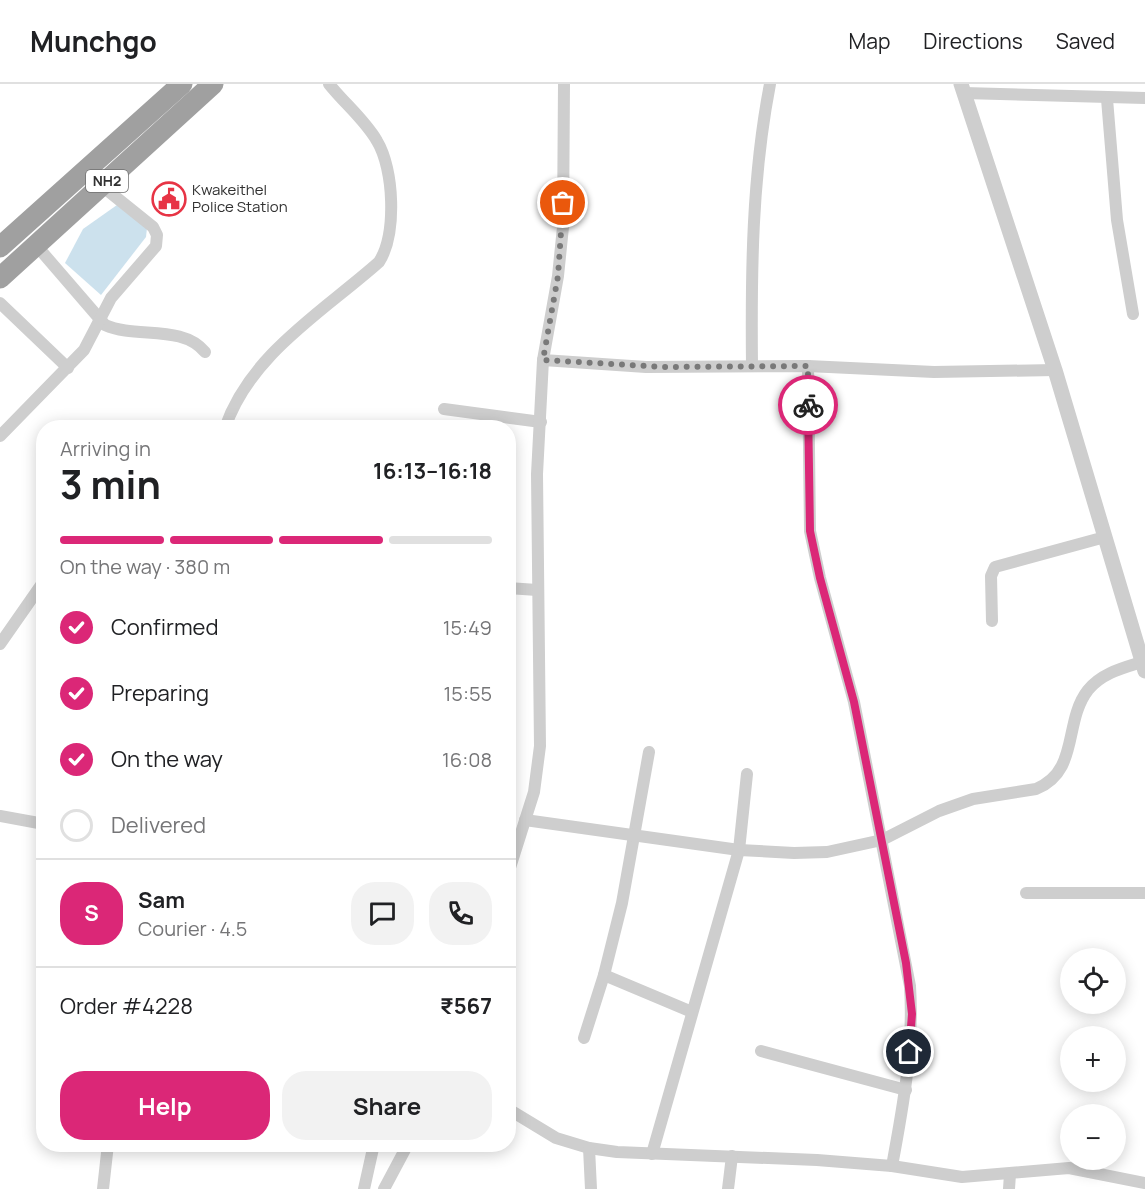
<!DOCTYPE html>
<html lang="en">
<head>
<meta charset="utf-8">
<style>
	:root { --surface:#fff; --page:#f2f2f2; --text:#202124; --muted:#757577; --line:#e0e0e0; --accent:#db2777 }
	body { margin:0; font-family:Manrope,sans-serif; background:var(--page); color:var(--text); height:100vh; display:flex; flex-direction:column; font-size:22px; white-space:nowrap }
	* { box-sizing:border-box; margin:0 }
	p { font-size:20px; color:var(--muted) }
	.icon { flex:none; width:33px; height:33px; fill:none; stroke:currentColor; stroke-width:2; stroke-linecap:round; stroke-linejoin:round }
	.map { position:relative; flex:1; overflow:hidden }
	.panel { position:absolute; left:36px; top:336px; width:480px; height:732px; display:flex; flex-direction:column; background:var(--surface); border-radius:24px; box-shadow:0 3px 15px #0003 }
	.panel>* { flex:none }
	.controls { position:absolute; left:1060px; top:864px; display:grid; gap:12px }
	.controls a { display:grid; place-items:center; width:66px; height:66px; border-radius:50%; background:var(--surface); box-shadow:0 3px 15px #0003; font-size:30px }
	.pin { position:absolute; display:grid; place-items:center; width:51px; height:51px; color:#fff; margin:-26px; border:3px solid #fff; border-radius:50%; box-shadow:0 2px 6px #0007 }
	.courier { position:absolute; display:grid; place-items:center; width:60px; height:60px; margin:-30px; border:4px solid #db2777; border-radius:50%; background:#fff; color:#222; box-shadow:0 2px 8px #0007 }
	.headline em { font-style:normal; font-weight:700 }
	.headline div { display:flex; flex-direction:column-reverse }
	.headline { display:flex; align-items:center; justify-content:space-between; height:102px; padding:0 24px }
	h1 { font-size:39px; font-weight:700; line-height:45px }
	.bar { display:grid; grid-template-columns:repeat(4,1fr); gap:9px 6px; align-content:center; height:72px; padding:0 24px }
	.bar i { height:8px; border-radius:4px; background:var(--line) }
	.bar .selected { background:var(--accent) }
	.bar p { grid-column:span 4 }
	.line { display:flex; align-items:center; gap:15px; padding:0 24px; border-top:2px solid var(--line) }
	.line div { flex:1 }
	.round { display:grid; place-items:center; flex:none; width:63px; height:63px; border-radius:24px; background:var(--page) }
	ol { padding:0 24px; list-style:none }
	li { display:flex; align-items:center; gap:18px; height:66px }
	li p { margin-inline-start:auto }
	li .icon { padding:6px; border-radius:50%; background:var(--accent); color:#fff; stroke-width:4 }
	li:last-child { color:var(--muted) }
	li i { width:33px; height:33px; border:3px solid var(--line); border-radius:50% }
	.cta { display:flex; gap:12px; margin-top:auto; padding:12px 24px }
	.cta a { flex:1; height:69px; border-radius:24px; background:var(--accent); color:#fff; font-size:24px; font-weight:700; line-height:69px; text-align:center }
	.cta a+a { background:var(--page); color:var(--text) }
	header { display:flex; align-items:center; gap:36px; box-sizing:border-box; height:84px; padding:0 30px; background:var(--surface); border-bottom:2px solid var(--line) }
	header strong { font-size:28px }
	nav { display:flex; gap:33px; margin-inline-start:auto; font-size:21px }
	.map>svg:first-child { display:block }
</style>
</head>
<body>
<header>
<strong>Munchgo</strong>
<nav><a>Map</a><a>Directions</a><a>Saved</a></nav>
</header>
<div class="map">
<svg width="1145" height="1105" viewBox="0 0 1145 1105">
	<rect width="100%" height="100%" fill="#fff"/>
	<path fill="#cce1ed" d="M 117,121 L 147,144 L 146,153 L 101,211 L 65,179 L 83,145 Z"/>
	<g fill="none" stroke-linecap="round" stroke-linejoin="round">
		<g stroke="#cecece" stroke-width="12">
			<path d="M 964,9 L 1145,14"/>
			<path d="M 1107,15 L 1117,136 L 1133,230"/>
			<path d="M 36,161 L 105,241 C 136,255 182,240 205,268"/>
			<path d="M 0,219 L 68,284"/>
			<path d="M 543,276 L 646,283 L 808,282 L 934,288 L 1055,286"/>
			<path d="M 752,282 C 751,187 752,93 770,0"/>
			<path d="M 808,282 L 810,447 L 820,494 L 854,618 L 910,902 C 914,963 903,1023 892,1082"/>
			<path d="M 444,325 L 541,338"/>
			<path d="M 225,344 C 250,270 324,227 379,178 C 397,150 394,85 377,57 C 365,36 344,19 329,0"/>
			<path d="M 0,352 L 84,266 L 111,214 L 156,162 L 157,151 L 153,143 L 102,102"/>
			<path d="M 508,504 L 537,506"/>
			<path d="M 992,537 L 991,492 L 995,483 L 1105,453"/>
			<path d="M 0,560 L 44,497"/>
			<path d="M 649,668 L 622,819 L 604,891 L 692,928"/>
			<path d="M 0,732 L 44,740"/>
			<path d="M 525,736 L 739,766 L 794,769 L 827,768 L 882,756 L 939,727 L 973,715 L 1036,705 C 1080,687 1063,638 1088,606 C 1102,589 1123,584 1142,578"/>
			<path d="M 508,790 L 534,708 L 540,662 L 537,390 L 543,276 L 558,192 L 563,143 L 564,0"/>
			<path d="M 1026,809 L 1145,809"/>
			<path d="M 584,954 L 604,891"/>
			<path d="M 761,967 L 906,1006"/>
			<path d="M 508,1025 L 556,1054 L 589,1064 L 617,1068 L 817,1076 L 892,1082 L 962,1093 L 1069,1084 L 1145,1099"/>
			<path d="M 589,1064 L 591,1105"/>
			<path d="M 652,1070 L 739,766 L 747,690"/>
			<path d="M 103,1105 L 108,1060"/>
			<path d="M 364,1105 L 374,1060"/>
			<path d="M 384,1105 L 408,1060"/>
			<path d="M 728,1105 L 732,1072"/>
			<path d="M 1009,1105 L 1010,1090"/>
		</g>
		<path stroke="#cecece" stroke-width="15" d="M 961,0 L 1055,286 L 1145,587"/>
		<g stroke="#a0a0a0" stroke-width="21">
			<path d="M 0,163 L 182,0"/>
			<path d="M 0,194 L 213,0"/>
		</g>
	</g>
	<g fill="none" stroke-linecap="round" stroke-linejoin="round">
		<path stroke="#797979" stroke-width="6" stroke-dasharray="0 10.8" d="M 563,119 L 558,192 L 543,276 L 663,283 L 808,282 L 808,321"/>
		<path stroke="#db2777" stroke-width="8" d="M 808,321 L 810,447 L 820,494 L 854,618 L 906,879 L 912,930 L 909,968"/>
	</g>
	<defs>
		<symbol id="civic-ring" viewBox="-11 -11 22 22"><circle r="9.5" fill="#fff" stroke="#e73445" stroke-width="1.5"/><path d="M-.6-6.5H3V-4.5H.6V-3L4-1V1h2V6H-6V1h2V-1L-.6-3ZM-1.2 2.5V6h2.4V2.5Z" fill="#e73445"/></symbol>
	</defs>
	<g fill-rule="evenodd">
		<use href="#civic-ring" x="150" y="96" width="38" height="38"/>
	</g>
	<g text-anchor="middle" stroke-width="6" stroke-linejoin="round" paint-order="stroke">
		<rect fill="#fff" stroke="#6f6f6f" stroke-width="1.5" x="86" y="86" width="42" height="22" rx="4.5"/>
		<g font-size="14" font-weight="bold" fill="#313131">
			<text x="107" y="102">NH2</text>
		</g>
		<g font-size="15" fill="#313131" stroke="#fff" text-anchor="start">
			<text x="192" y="111">Kwakeithel<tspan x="192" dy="17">Police Station</tspan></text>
		</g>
	</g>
</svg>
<div class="controls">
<a><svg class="icon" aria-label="locate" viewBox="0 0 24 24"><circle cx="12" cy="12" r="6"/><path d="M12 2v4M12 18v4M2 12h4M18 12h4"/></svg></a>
<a>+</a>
<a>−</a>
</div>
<div class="pin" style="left:563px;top:119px;background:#ea580c"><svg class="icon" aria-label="bag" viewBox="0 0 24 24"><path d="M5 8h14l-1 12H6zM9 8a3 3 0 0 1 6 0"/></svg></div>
<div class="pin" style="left:909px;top:968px;background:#1f2937"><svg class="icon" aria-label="home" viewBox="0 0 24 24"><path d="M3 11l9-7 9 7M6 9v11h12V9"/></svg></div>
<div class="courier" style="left:808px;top:321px"><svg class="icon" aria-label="bike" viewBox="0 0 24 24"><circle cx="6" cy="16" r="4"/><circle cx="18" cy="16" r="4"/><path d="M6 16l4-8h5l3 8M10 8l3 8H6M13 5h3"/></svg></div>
<section class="panel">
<div class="headline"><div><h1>3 min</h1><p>Arriving in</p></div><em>16:13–16:18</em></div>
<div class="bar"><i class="selected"></i><i class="selected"></i><i class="selected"></i><i></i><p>On the way · 380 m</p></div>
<ol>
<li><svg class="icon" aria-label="check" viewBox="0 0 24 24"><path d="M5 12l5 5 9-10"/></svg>Confirmed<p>15:49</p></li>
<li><svg class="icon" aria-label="check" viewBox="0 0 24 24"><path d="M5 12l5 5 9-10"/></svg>Preparing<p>15:55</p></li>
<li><svg class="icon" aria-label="check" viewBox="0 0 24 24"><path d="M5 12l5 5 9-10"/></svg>On the way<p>16:08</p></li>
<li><i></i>Delivered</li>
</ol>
<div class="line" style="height:108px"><b class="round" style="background:var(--accent);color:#fff">S</b><div><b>Sam</b><p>Courier · 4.5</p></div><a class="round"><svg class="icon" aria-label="chat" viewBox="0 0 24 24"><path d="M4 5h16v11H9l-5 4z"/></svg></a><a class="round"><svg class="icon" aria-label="phone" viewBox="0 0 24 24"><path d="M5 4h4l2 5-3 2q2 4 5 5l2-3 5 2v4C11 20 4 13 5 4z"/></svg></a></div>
<div class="line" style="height:78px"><div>Order #4228</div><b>₹567</b></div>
<div class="cta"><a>Help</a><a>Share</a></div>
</section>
</div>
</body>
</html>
